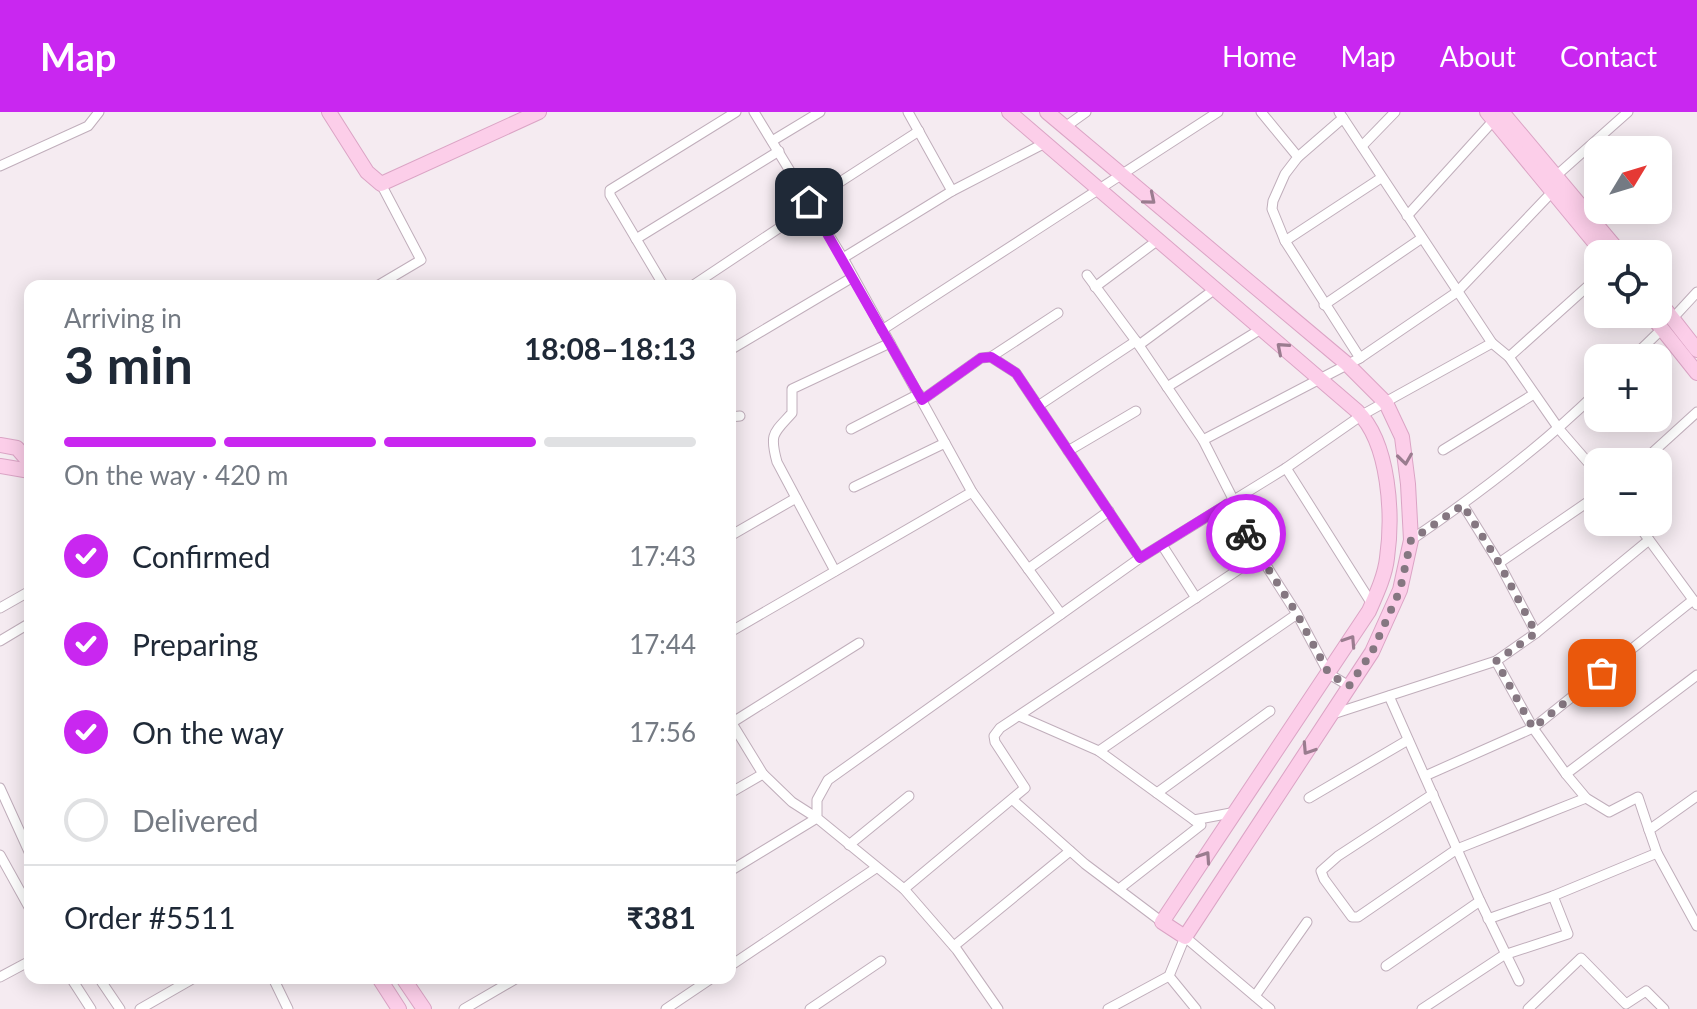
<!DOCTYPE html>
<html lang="en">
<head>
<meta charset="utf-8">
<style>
	:root { --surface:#fff; --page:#f2f2f3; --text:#1f2937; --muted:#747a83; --line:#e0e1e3; --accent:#c927f0 }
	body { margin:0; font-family:Lato,sans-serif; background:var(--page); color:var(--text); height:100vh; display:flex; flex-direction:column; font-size:30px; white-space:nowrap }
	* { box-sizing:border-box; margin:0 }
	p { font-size:26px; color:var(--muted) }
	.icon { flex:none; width:44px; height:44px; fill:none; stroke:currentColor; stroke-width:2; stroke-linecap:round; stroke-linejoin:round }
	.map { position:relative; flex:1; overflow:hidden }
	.details { position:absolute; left:24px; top:168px; width:712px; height:704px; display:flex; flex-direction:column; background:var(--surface); border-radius:16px; box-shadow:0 4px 20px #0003 }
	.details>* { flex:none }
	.needle { width:52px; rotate:52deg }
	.tools { position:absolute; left:1584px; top:24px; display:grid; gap:16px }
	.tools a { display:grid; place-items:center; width:88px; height:88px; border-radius:16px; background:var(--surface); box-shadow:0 4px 20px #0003; font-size:40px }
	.pin { position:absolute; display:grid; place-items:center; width:68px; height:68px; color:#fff; margin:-34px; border-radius:16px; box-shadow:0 4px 12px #0006 }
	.courier { position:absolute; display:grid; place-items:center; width:80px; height:80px; margin:-40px; border:6px solid #c927f0; border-radius:50%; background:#fff; color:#222; box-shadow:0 2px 10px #0007 }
	.overview em { font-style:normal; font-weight:700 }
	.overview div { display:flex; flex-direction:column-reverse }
	.overview { display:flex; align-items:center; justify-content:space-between; height:136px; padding:0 40px }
	h1 { font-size:52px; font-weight:700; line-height:60px }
	.bar { display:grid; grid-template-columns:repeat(4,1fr); gap:12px 8px; align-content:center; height:96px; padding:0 40px }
	.bar i { height:10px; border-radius:6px; background:var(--line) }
	.bar .on { background:var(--accent) }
	.bar p { grid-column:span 4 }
	.line { display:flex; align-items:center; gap:20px; padding:0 40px; border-top:2px solid var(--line) }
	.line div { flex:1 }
	ol { padding:0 40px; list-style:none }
	li { display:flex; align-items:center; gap:24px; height:88px }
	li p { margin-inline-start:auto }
	li .icon { padding:8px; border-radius:50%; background:var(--accent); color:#fff; stroke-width:4 }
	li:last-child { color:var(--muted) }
	li i { width:44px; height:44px; border:4px solid var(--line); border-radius:50% }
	header { display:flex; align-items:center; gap:48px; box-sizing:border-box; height:112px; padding:0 40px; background:var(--accent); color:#fff }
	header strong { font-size:38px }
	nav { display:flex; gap:44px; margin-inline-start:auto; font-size:28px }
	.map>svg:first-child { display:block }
</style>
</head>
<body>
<header>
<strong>Map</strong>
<nav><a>Home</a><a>Map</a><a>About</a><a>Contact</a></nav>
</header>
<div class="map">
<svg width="1697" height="897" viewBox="0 0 1697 897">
	<rect width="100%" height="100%" fill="#f5ebf1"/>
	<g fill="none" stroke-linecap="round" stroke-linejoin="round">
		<defs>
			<g id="street">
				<path d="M 754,0 L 843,146 L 972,380 L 1061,502"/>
				<path d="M 908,0 L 952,79"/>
				<path d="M 1339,0 L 1492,231 L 1509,245 L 1559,317 L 1598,362"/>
				<path d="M 1065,15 L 1086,0"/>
				<path d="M 772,29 L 820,0"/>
				<path d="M 1362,34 L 1395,0"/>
				<path d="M 1298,45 L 1343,6"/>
				<path d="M 0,54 L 88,14 L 99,0"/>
				<path d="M 809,90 L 919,19"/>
				<path d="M 1407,104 L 1493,9"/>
				<path d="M 636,127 L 779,39"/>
				<path d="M 1285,129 L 1381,66"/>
				<path d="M 843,146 L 952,79 L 1045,31"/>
				<path d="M 1087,163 L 1136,229 L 1203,328 L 1234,389"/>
				<path d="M 377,174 L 421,148 L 381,72"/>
				<path d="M 664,174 L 610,83 L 610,78 L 736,0"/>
				<path d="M 692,174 L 812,94"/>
				<path d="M 1095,175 L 1158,128"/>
				<path d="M 1324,193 L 1422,126"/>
				<path d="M 1673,206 L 1697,180"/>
				<path d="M 882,218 L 1218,0"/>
				<path d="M 1139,233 L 1215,177"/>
				<path d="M 730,238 L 853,165"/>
				<path d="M 991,245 L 1058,201"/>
				<path d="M 1509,245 L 1598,165"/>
				<path d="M 1360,246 L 1457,180 L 1554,78 L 1557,63 L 1628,0"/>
				<path d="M 1632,246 L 1662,217"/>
				<path d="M 1167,275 L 1261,217"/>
				<path d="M 922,288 L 981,246 L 991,245 L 1016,261 L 1140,446"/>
				<path d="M 1038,294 L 1136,229"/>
				<path d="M 730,305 L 740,304"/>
				<path d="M 851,317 L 919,282"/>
				<path d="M 1203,328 L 1360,246 L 1285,129 L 1272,97 L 1273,89 L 1285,62 L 1298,45 L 1261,0"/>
				<path d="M 1443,338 L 1534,282"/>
				<path d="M 1068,339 L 1136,299"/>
				<path d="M 1642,350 L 1697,300"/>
				<path d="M 1286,356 L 1372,492"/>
				<path d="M 854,375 L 945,331"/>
				<path d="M 1227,392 L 1297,502 L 1329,562 L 1349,574"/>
				<path d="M 1463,393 L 1499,451 L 1536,521"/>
				<path d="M 1636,410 L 1697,493"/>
				<path d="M 730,424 L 796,386"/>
				<path d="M 1411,428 C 1477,383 1541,335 1598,279"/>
				<path d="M 1162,433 L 1196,486"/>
				<path d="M 1499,451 L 1598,383"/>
				<path d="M 1028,457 L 1109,399"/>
				<path d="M 835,459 L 777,350 C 769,321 774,321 792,301 L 792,277 L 890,231"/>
				<path d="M 0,496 L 30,479"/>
				<path d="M 730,520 L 972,380"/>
				<path d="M 0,529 L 30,511"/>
				<path d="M 1496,549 L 1533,616 L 1566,662 L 1586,686 L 1609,700 L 1638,685 L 1649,718"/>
				<path d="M 1389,584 L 1480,789 L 1519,869"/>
				<path d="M 1333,602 L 1496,549 L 1536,521 L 1649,428"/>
				<path d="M 1019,604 L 1099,639 L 1201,713 L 1119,777"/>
				<path d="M 730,608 L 763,662 L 792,690 L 817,706 L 730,759"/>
				<path d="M 733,610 L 859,531"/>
				<path d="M 1099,639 L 1297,502"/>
				<path d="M 1566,662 L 1697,563"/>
				<path d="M 1425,664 L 1533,616 L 1693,488"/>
				<path d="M 0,676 L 30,742"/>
				<path d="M 730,681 L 763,662"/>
				<path d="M 1157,681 L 1270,599"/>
				<path d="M 1433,682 L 1338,744 L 1321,759 L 1324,767 L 1352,805 L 1358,805 L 1457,737 L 1586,686"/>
				<path d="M 1697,684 L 1649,718 L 1657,741 L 1697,814"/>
				<path d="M 1309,686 L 1408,628"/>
				<path d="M 1013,688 L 1085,752 L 1162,810"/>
				<path d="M 1194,708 L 1236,700"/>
				<path d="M 849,733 L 909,684"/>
				<path d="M 0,743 L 30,797"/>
				<path d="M 904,777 L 1025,676 L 995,630 L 994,624 L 1000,616 L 1259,444"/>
				<path d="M 1488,807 L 1553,784 L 1657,741"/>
				<path d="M 954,834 L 1070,739"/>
				<path d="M 730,854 L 876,756"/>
				<path d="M 1386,854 L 1480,789"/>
				<path d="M 1169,864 L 1196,897"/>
				<path d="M 0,865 L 30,849"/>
				<path d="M 71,866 L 91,897"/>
				<path d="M 99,866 L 120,897"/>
				<path d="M 273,866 L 288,897"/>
				<path d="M 1255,884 L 1307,810"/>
				<path d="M 140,897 L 194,866"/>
				<path d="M 464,897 L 517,866"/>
				<path d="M 666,897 L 712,866"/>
				<path d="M 810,897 L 881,849"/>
				<path d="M 998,897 L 957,838 L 904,777 L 817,706 L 817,688 L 828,668 L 1140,446 L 1286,356 L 1362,303 L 1492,231"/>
				<path d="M 1108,897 L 1169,864 L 1185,825 L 1270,897"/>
				<path d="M 1422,897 L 1504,843 L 1568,822 L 1553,784"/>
				<path d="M 1528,897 L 1581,846 L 1626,892 L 1646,879 L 1664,897"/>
			</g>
			<g id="secondary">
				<path d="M 329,0 L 367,60 L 381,72 L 539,0"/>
				<path d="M 1009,0 L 1357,299 C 1390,331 1393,404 1387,446 C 1385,464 1376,483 1369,499 L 1162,810 L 1185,825 L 1372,540 L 1400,478 L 1411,428 L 1408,372 L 1402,325 L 1386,291 L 1347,252 L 1047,0"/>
				<path d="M 1487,0 L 1604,142"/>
				<path d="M 1502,0 L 1621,142"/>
				<path d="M 1658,188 L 1697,238"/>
				<path d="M 1650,202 L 1697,261"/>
				<path d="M 0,333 L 17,336 L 30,351"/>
				<path d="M 0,354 L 30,359"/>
				<path d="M 379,866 L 399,897"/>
				<path d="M 403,866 L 424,897"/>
			</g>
		</defs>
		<use href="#street" stroke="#c0aebb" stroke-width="11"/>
		<use href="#secondary" stroke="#dba4c5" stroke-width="16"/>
		<use href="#street" stroke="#fff" stroke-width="9"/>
		<use href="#secondary" stroke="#fccee9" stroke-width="14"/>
	</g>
	<defs><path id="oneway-chevron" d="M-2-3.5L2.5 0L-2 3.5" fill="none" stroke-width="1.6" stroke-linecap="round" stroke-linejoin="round" transform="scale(2)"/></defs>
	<g stroke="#9a7c8f">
		<use href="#oneway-chevron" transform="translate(1150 87) rotate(40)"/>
		<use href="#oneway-chevron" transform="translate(1282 236) rotate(-139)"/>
		<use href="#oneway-chevron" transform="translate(1405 347) rotate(82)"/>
		<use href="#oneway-chevron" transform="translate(1350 529) rotate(-57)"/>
		<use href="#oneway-chevron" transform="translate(1308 637) rotate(123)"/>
		<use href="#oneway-chevron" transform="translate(1205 745) rotate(-56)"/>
	</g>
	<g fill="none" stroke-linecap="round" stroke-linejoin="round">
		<path stroke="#857781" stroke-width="8" stroke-dasharray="0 14.4" d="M 1246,422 L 1297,502 L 1329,562 L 1349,574 L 1372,540 L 1400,478 L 1411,428 L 1463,393 L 1499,451 L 1536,521 L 1496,549 L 1533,616 L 1602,561"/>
		<path stroke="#c927f0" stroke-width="10" d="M 809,90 L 922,288 L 981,246 L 991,245 L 1016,261 L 1140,446 L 1227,392 L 1246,422"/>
	</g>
</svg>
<div class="tools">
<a><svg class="needle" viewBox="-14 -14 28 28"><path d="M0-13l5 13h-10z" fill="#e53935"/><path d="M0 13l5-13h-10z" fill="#747a83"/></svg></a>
<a><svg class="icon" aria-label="locate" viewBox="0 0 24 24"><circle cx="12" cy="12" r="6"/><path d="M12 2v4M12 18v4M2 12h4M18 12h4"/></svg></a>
<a>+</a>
<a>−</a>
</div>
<div class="pin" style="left:1602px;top:561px;background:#ea580c"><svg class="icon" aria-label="bag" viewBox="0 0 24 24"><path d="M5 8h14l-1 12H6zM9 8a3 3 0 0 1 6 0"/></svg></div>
<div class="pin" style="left:809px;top:90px;background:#1f2937"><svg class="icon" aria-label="home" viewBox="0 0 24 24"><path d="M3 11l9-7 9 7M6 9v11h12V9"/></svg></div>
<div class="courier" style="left:1246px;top:422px"><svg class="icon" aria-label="bike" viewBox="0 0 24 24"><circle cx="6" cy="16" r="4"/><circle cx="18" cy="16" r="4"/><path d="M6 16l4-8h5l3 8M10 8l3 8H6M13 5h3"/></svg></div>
<section class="details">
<div class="overview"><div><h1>3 min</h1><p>Arriving in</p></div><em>18:08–18:13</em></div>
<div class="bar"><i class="on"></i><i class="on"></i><i class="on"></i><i></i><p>On the way · 420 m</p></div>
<ol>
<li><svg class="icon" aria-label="check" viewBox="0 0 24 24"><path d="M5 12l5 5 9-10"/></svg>Confirmed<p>17:43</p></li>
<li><svg class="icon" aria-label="check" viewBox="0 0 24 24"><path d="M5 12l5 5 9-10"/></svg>Preparing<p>17:44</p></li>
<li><svg class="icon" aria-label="check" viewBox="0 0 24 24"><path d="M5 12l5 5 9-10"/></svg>On the way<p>17:56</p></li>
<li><i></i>Delivered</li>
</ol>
<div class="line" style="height:104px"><div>Order #5511</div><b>₹381</b></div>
</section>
</div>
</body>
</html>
